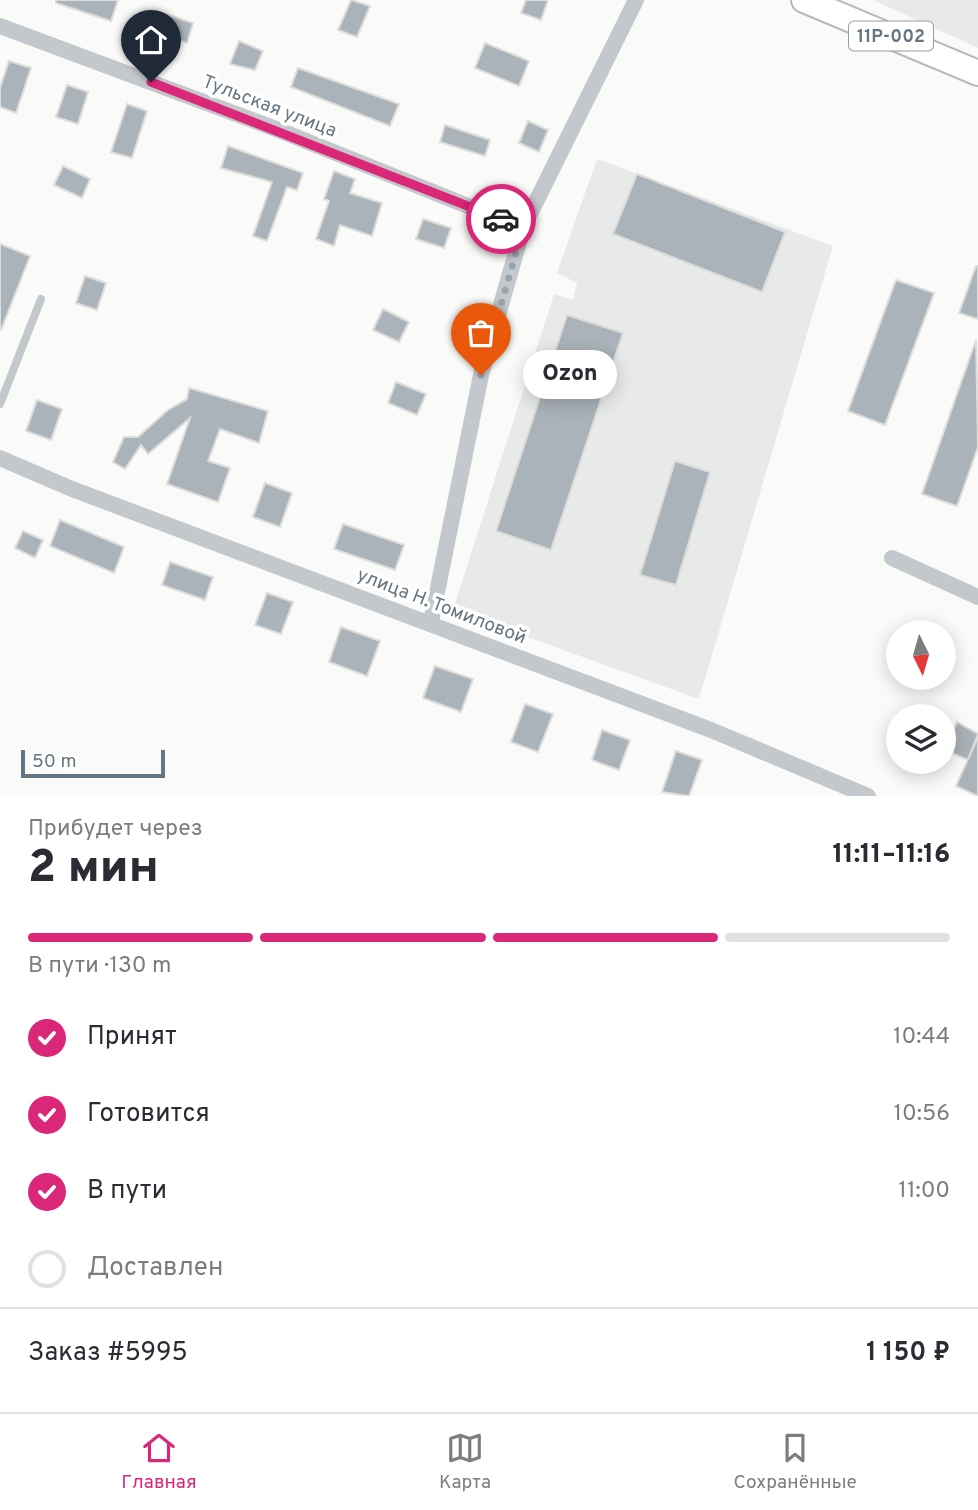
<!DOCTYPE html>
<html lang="ru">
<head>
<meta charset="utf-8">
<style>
	:root { --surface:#fff; --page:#f2f2f3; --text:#2b2b33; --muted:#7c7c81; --line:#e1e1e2; --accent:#db2777 }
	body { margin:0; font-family:Overpass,sans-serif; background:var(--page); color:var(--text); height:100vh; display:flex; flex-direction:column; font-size:26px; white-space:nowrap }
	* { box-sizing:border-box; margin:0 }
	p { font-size:23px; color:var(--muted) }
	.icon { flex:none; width:38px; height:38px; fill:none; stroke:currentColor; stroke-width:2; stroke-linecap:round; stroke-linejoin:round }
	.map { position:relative; height:796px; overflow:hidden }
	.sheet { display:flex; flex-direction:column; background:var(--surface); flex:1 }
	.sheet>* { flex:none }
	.needle { width:46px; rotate:175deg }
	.fabs { position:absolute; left:886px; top:620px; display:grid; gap:14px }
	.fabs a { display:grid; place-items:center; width:70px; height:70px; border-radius:50%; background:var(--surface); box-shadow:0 4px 18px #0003; font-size:35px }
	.scale { position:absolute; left:21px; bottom:18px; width:144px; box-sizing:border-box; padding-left:7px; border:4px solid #657683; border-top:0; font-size:19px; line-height:24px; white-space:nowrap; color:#657683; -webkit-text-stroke:5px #fff; paint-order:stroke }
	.pin { position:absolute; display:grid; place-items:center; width:60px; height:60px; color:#fff; margin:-72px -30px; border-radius:50% 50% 50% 0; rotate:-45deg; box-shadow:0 0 7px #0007 }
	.pin .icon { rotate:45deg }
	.courier { position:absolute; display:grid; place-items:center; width:70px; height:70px; margin:-35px; border:5px solid #db2777; border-radius:50%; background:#fff; color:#222; box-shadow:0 2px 9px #0007 }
	.bubble { position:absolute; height:49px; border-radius:24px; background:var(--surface); box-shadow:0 4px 18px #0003; font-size:23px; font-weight:800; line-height:49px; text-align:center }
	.summary em { font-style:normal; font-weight:800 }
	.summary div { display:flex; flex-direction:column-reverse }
	.summary { display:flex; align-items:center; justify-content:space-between; height:119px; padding:0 28px }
	h1 { font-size:46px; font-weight:800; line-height:52px }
	.bar { display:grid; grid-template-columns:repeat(4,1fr); gap:10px 7px; align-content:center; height:84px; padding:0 28px }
	.bar i { height:9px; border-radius:5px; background:var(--line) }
	.bar .on { background:var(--accent) }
	.bar p { grid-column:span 4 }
	.line { display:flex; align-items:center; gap:18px; padding:0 28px; border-top:2px solid var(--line) }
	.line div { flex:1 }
	ol { padding:0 28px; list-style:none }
	li { display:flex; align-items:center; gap:21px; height:77px }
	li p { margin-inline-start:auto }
	li .icon { padding:7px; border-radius:50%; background:var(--accent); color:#fff; stroke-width:4 }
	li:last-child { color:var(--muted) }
	li i { width:38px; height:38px; border:4px solid var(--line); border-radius:50% }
	.tab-bar { display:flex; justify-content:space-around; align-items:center; height:98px; border-top:2px solid var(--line); background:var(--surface); font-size:19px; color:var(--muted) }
	.tab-bar a { display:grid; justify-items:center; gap:4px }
	.tab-bar .on { color:var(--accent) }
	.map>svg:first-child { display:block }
</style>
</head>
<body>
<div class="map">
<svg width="978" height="796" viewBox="0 0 978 796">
	<rect width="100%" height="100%" fill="#fafaf8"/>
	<g fill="#e8e9e9">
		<path d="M 873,0 L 978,0 L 978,48 Z"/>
		<path d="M 597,159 L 833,246 L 699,699 L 453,610 L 554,294 L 573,300 L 577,283 L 557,273 Z"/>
	</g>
	<g fill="#aab3b9" stroke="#dcdcda" stroke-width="2">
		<path d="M 56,0 L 118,0 L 111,21 L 56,3 Z"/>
		<path d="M 351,0 L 370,6 L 357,37 L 338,30 Z"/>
		<path d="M 526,0 L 548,0 L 541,20 L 521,13 Z"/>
		<path d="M 159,12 L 193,23 L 187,43 L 153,32 Z"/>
		<path d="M 239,41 L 263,51 L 255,70 L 230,64 Z"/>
		<path d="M 485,43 L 529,61 L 519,86 L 475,68 Z"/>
		<path d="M 9,61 L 31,68 L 16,113 L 0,107 L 0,88 Z"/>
		<path d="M 298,68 L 399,104 L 390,126 L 291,87 Z"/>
		<path d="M 67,85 L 88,92 L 78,124 L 56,117 Z"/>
		<path d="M 127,104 L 147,111 L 132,158 L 111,152 Z"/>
		<path d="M 528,121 L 548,130 L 539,152 L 519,143 Z"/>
		<path d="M 445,125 L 490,140 L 485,156 L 440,142 Z"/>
		<path d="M 228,146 L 303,173 L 297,190 L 287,187 L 267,241 L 253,236 L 272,182 L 221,168 Z"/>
		<path d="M 63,166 L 90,179 L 82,198 L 54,185 Z"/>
		<path d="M 334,171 L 355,179 L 350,193 L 382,203 L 372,236 L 340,225 L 334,246 L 316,239 L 329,201 L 324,199 Z"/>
		<path d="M 637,174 L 785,232 L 762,292 L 613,234 Z"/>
		<path d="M 423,219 L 451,228 L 444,248 L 416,239 Z"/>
		<path d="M 0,244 L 30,256 L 1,330 L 0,330 Z"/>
		<path d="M 976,266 L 978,266 L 978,319 L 959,313 Z"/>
		<path d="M 85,276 L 106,283 L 97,310 L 76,303 Z"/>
		<path d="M 896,280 L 934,293 L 885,425 L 848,411 Z"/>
		<path d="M 383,309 L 409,322 L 399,342 L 373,330 Z"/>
		<path d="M 567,315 L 623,333 L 551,550 L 496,531 Z"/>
		<path d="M 976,340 L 978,447 L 957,506 L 922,494 Z"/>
		<path d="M 396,382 L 426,394 L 417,415 L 388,403 Z"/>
		<path d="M 189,388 L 268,411 L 259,443 L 220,429 L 208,461 L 230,468 L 218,502 L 167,484 L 190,418 L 148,454 L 141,445 L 125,469 L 113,462 L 124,437 L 138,437 L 168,410 L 187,399 Z"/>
		<path d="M 37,400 L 62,409 L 51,440 L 26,431 Z"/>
		<path d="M 675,461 L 710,472 L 676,585 L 640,575 Z"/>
		<path d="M 265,483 L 292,493 L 280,527 L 253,517 Z"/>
		<path d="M 60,520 L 124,547 L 114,573 L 50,546 Z"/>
		<path d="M 343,524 L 404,545 L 395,570 L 334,549 Z"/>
		<path d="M 23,531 L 43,540 L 35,558 L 15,548 Z"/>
		<path d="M 170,562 L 213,577 L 205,600 L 162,585 Z"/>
		<path d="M 267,593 L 293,602 L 281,634 L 255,625 Z"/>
		<path d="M 341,627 L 380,641 L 367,676 L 329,662 Z"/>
		<path d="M 435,666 L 473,679 L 461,712 L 423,698 Z"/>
		<path d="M 525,704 L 553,714 L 538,752 L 511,742 Z"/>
		<path d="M 957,722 L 978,734 L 968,760 L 945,750 Z"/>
		<path d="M 602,730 L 630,740 L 619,770 L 592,760 Z"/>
		<path d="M 978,737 L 978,796 L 956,786 Z"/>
		<path d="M 676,751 L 702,760 L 689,796 L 662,792 Z"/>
	</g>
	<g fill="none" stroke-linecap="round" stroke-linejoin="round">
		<defs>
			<path id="primary" d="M 804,0 L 978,73"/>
		</defs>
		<use href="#primary" stroke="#b5babe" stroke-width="28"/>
		<path stroke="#c3c8cc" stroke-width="8" d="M 0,404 L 41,299"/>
		<g stroke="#c3c8cc" stroke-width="16">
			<path d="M 0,26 L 276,129 L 523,228"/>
			<path d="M 0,458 L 72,489 L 711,730 L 868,796"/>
			<path d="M 892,558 L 978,597"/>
			<path d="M 431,622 L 481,375 L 523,228 L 636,0"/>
		</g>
		<use href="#primary" stroke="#fff" stroke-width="24"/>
	</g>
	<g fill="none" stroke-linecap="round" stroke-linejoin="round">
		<path stroke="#99a4ac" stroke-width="7" stroke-dasharray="0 12.6" d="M 481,375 L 523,228 L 501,219"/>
		<path stroke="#db2777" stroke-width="9" d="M 151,82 L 501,219"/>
	</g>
	<g text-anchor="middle" stroke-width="7" stroke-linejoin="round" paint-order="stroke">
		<rect fill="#fff" stroke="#939fa8" stroke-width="2" x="849" y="21.5" width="84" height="29" rx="5"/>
		<g font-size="18" font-weight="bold" fill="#657683">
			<text x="891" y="42">11Р-002</text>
		</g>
		<g font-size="19" fill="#657683" stroke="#fff">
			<text transform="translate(270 105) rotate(21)" y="7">Тульская улица</text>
			<text transform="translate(442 605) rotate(21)" y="7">улица Н. Томиловой</text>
		</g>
	</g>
</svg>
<div class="fabs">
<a><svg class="needle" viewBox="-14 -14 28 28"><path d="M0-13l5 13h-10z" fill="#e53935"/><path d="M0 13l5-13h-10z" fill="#7c7c81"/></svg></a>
<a><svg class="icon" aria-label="layers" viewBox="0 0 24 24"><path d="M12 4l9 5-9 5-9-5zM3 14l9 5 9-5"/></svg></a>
</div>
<div class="scale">50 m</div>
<div class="pin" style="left:481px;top:375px;background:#ea580c"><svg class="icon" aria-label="bag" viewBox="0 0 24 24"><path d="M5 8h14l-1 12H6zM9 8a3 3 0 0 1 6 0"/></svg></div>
<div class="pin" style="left:151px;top:82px;background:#1f2937"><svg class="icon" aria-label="home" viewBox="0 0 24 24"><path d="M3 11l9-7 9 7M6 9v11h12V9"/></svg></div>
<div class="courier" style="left:501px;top:219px"><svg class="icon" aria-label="car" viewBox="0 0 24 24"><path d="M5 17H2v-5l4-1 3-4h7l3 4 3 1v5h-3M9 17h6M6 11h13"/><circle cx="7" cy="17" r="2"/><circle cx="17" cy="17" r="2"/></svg></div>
<div class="bubble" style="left:523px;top:350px;width:94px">Ozon</div>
</div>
<section class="sheet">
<div class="summary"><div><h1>2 мин</h1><p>Прибудет через</p></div><em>11:11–11:16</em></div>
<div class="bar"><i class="on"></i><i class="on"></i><i class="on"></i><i></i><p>В пути · 130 m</p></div>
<ol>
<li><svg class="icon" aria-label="check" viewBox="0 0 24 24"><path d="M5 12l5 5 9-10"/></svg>Принят<p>10:44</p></li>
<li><svg class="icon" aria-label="check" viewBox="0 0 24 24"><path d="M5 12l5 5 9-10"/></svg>Готовится<p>10:56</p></li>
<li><svg class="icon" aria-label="check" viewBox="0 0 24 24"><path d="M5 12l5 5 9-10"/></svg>В пути<p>11:00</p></li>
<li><i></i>Доставлен</li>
</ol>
<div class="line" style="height:91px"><div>Заказ #5995</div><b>1 150 ₽</b></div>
</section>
<nav class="tab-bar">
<a class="on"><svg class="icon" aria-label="home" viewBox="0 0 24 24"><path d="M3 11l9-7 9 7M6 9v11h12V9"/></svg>Главная</a>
<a><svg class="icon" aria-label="map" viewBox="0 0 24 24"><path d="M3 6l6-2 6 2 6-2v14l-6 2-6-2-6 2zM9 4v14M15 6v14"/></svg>Карта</a>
<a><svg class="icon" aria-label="saved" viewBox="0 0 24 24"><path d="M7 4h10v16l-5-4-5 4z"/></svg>Сохранённые</a>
</nav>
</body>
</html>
